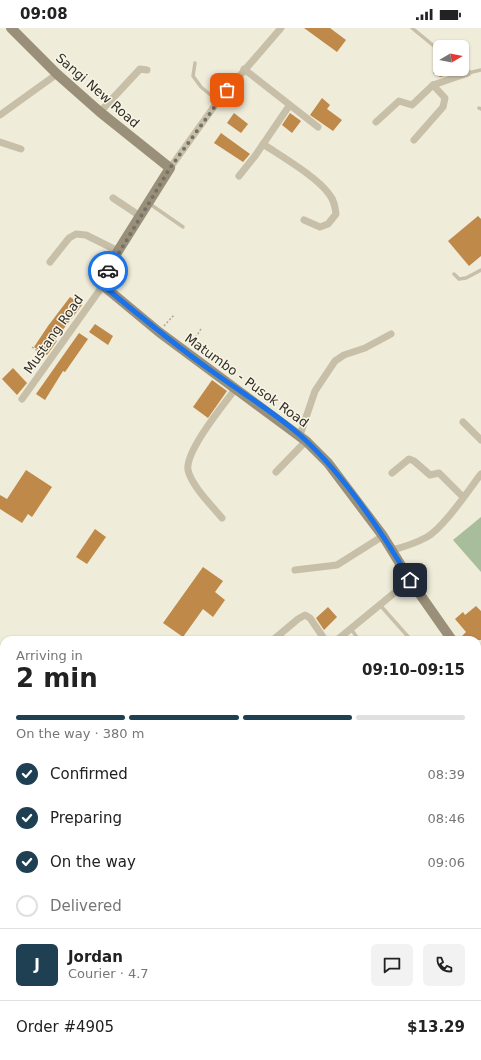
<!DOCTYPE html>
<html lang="en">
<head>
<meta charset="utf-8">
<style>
	:root { --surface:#fff; --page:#f2f2f2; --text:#222; --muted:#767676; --line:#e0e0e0; --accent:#1f3f52 }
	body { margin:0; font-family:"DejaVu Sans",sans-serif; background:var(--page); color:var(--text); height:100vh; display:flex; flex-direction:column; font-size:15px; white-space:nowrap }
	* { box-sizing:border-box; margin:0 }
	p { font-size:13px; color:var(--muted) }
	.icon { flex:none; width:22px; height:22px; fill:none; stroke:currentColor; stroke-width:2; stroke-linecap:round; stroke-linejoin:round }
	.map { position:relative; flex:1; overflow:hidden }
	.panel { position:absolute; left:0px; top:608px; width:481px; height:424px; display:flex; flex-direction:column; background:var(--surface); border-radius:12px 12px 0 0; box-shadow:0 1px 3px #0004 }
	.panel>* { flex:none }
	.needle { width:26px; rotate:80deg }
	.fabs { position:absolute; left:433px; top:12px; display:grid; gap:8px }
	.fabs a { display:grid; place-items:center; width:36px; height:36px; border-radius:6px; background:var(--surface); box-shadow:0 1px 3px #0004; font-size:20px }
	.pin { position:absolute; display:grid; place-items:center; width:34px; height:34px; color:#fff; margin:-17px; border-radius:8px; box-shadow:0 2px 6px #0006 }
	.courier { position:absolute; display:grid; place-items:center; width:40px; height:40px; margin:-20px; border:3px solid #1a73e8; border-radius:50%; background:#fff; color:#222; box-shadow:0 1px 5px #0007 }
	.head em { font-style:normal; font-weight:800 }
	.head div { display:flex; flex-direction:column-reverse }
	.head { display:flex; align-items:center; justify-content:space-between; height:68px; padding:0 16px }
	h1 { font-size:26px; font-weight:800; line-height:30px }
	.bar { display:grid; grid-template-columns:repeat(4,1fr); gap:6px 4px; align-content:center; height:48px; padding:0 16px }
	.bar i { height:5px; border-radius:3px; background:var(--line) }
	.bar .selected { background:var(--accent) }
	.bar p { grid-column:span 4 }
	.line { display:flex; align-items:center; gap:10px; padding:0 16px; border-top:1px solid var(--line) }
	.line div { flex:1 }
	.round { display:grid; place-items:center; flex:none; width:42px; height:42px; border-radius:6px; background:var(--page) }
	ol { padding:0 16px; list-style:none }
	li { display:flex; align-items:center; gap:12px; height:44px }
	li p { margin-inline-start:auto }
	li .icon { padding:4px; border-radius:50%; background:var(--accent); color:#fff; stroke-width:4 }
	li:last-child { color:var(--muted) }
	li i { width:22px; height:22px; border:2px solid var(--line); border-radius:50% }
	.status { display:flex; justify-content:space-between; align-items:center; height:28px; padding:0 20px; background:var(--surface); direction:ltr }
	.status svg { height:11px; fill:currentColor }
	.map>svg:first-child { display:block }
</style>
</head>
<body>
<div class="status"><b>09:08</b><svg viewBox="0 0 49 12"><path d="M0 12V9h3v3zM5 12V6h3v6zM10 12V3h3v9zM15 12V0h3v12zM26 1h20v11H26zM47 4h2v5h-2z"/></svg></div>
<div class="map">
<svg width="481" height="1032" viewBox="0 0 481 1032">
	<rect width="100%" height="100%" fill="#efecda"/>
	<g fill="#a7bd9b">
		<path d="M 481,489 L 481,544 L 453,512 Z"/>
		<path d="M 108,1028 L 301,1028 L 303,1031 L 302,1032 L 114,1032 Z"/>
	</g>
	<g fill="#be8949">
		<path d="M 304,0 L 330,0 L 346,12 L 337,24 Z"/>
		<path d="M 436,41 L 449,41 L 444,48 L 440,49 L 433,45 Z"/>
		<path d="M 322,70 L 330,77 L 327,81 L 342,92 L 333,103 L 310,87 Z"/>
		<path d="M 234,85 L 248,96 L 241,105 L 227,95 Z"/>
		<path d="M 290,85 L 301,93 L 292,105 L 282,97 Z"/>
		<path d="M 221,105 L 250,126 L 243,134 L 214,115 Z"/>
		<path d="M 478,188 L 481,191 L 481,228 L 469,238 L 448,213 Z"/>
		<path d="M 70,269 L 82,277 L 55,312 L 57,313 L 47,327 L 34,319 L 48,298 Z"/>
		<path d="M 95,296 L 113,308 L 108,317 L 89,304 Z"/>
		<path d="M 79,305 L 88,311 L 65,344 L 63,343 L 45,372 L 36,366 Z"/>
		<path d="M 13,340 L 27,355 L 17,367 L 2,351 Z"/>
		<path d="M 212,352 L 227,363 L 208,390 L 193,379 Z"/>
		<path d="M 26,442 L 52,459 L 32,489 L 28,486 L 22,495 L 0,481 L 0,467 L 7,471 Z"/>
		<path d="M 95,501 L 106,509 L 87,536 L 76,529 Z"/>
		<path d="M 203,539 L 223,553 L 215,564 L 225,572 L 213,589 L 203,581 L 183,609 L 163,595 Z"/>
		<path d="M 476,578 L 481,583 L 481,612 L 458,612 L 466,604 L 455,591 L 463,584 L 465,587 Z"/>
		<path d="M 328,579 L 337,589 L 324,602 L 316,590 Z"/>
	</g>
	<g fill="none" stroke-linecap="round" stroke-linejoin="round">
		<g stroke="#b2a991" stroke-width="1.5" stroke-dasharray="2 2" stroke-linecap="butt">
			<path d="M 164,298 L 174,287"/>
			<path d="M 191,316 L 201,301"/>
			<path d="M 32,319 L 45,328"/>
			<path d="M 481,632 L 478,635 L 481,639"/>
			<path d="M 477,664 L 481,662"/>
		</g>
		<g stroke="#c7bfa7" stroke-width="3.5">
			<path d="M 412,0 L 440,23"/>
			<path d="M 195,35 L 193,48 L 201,59 L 218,73"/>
			<path d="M 462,41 L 468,45 L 481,42"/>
			<path d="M 479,80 L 481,81"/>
			<path d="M 150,176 L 183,199"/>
			<path d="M 454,246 L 459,251 L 466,250 L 481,242"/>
			<path d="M 380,577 L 411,612"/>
			<path d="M 351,601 L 359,612"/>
			<path d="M 0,685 L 4,688"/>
			<path d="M 0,874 L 4,877"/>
			<path d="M 0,958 L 4,953"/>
			<path d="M 0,960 L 4,963"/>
			<path d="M 477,1023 L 481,1025"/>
			<path d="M 97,1028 L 103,1032"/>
			<path d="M 313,1028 L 318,1032"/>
			<path d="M 345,1028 L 347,1032"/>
			<path d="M 320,1032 L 323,1028"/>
		</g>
		<g stroke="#c7bfa7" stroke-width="7">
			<path d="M 244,41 L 318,99"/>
			<path d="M 100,84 L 140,41 L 147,42"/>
			<path d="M 0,87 L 57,46"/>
			<path d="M 376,94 L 399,73 L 412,77 L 433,57 L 468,45"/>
			<path d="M 414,112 L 443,79 L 445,70 L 433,57"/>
			<path d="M 0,114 L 21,121"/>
			<path d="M 263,116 C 281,128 317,149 329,166 C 334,172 335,178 336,186 L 328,196 L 320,199 L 304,192"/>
			<path d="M 170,140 L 218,73 L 281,0"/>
			<path d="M 239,148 L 255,128 L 289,78"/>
			<path d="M 113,170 L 140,188"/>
			<path d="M 50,234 L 69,210 L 76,206 L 86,207 L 118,223"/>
			<path d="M 22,371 L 104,256"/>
			<path d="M 463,394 L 481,412"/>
			<path d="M 300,407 L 315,363 L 335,333 L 344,327 L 365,320 L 391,306"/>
			<path d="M 276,444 L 306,413"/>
			<path d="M 392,445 L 409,431 L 414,433 L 430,447 L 439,445 L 463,469"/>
			<path d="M 222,490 C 212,478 191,457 188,442 C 185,423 224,376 236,360"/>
			<path d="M 392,522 C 404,519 416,515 427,509 C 444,499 468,463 481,446"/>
			<path d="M 295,542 L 337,537 L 383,508"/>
			<path d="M 273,612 L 298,591 L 305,587 L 310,590 L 325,612"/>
			<path d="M 337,612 L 410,552"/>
			<path d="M 477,709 L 481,705"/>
			<path d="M 477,819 L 481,826"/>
			<path d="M 477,860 L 481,850"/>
		</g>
		<g stroke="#9a8f78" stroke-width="10">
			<path d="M 11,0 L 57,46 L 100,84 L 170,140 L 118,223 L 104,250 L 106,260 L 159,304 L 306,413 L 328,435 L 383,508 L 410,552 L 452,612"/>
			<path d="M 477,648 L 481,653"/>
		</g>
	</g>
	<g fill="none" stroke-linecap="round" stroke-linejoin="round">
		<path stroke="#757166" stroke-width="4" stroke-dasharray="0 7.2" d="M 108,243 L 170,140 L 227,62"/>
		<path stroke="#1a73e8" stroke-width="5" d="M 108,243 L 104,250 L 106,260 C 141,289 176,318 213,344 C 242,365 274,384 301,408 C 343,446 382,504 410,552"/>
	</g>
	<g text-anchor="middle" stroke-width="3" stroke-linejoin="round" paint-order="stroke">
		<g font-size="13" fill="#332f27" stroke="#f8f5e6">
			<text transform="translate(98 62) rotate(41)" y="5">Sangi New Road</text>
			<text transform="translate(53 306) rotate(-55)" y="5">Mustang Road</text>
			<text transform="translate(247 352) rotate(36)" y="5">Matumbo - Pusok Road</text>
		</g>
	</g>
</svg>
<div class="fabs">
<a><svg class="needle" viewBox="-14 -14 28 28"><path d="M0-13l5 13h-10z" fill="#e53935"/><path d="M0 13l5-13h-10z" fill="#767676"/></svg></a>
</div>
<div class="pin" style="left:227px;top:62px;background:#ea580c"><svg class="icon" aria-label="bag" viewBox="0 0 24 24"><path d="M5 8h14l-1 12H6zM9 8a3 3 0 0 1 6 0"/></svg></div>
<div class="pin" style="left:410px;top:552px;background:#1f2937"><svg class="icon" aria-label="home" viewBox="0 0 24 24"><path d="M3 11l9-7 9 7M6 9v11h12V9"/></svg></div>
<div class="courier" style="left:108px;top:243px"><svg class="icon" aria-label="car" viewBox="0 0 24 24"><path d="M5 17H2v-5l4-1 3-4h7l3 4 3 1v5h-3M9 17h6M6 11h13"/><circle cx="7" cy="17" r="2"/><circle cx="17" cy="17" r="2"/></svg></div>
<section class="panel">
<div class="head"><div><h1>2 min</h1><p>Arriving in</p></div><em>09:10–09:15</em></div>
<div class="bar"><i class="selected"></i><i class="selected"></i><i class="selected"></i><i></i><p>On the way · 380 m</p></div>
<ol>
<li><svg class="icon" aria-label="check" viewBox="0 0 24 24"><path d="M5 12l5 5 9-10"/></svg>Confirmed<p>08:39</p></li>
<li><svg class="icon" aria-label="check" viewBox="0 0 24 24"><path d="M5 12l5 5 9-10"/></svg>Preparing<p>08:46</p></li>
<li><svg class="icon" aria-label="check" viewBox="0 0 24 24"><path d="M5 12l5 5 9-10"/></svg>On the way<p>09:06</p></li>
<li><i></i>Delivered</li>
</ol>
<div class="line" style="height:72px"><b class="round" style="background:var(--accent);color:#fff">J</b><div><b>Jordan</b><p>Courier · 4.7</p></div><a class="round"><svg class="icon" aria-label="chat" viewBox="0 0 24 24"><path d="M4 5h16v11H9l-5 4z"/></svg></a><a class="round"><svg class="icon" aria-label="phone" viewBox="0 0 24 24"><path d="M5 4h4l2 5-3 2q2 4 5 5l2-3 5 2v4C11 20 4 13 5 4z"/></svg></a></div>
<div class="line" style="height:52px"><div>Order #4905</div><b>$13.29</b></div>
</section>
</div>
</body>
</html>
